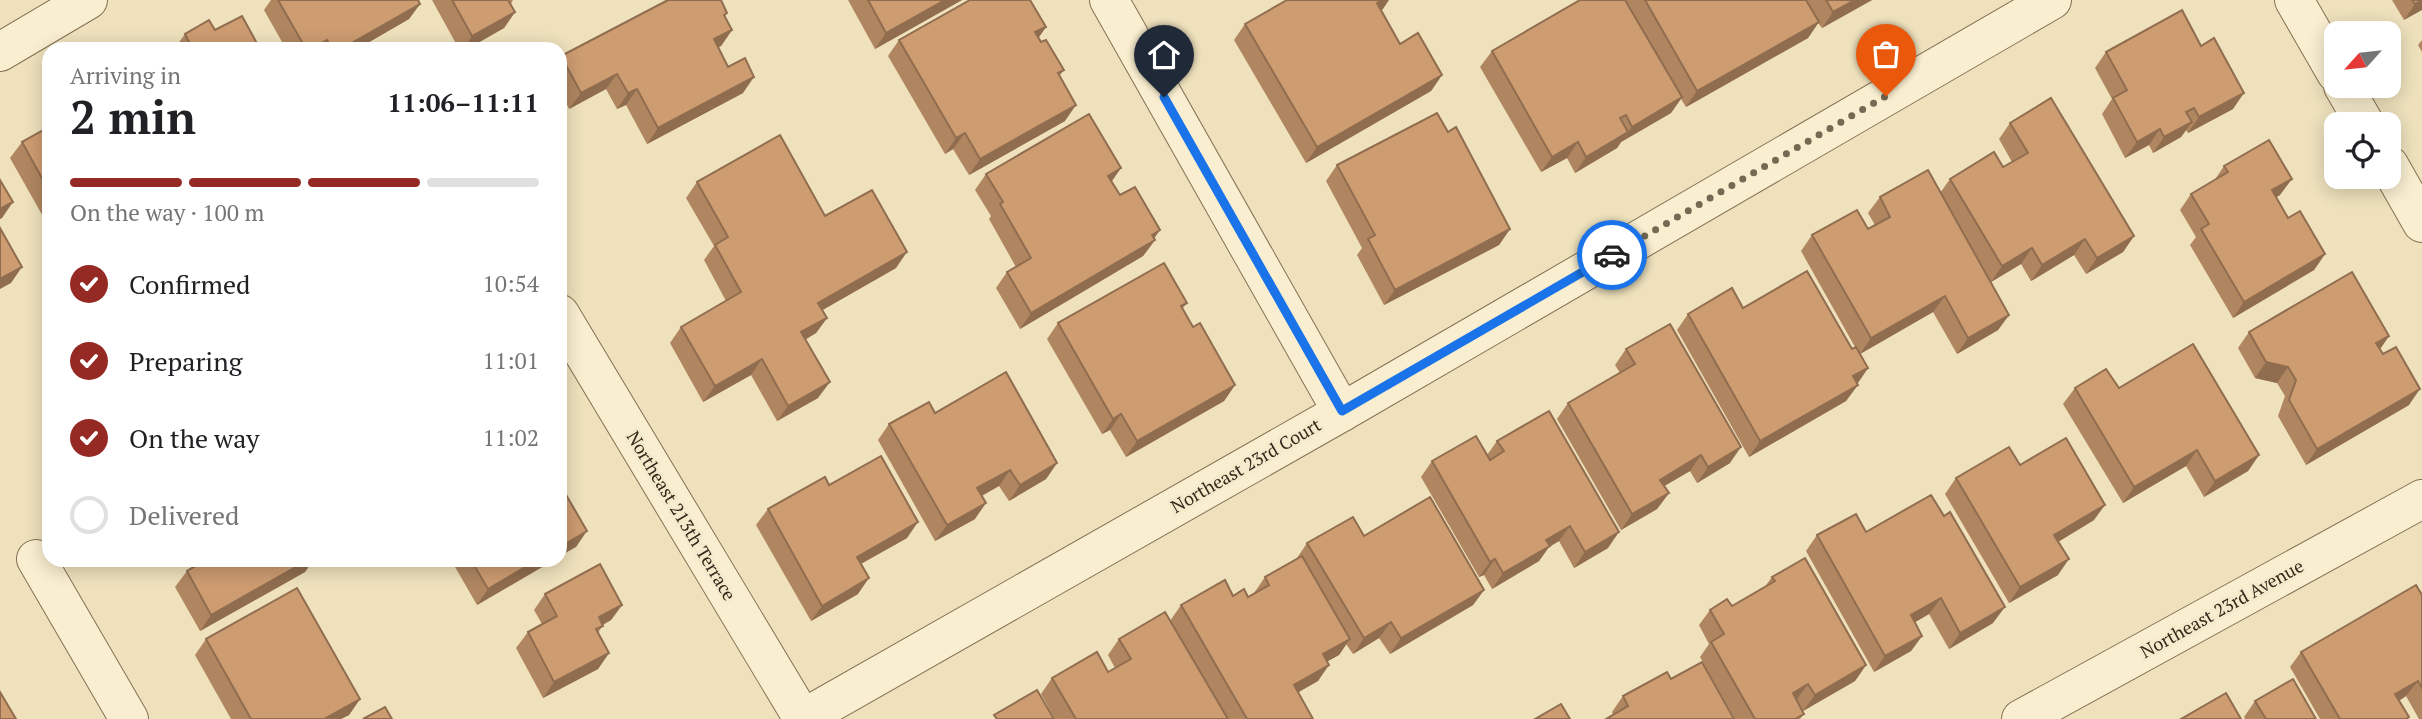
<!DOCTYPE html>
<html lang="en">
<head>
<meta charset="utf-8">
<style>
	:root { --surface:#fff; --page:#f2f2f2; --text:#202124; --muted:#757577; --line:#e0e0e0; --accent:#952a25 }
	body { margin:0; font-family:"PT Serif",serif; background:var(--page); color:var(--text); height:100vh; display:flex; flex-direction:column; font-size:26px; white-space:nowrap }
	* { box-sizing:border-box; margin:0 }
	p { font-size:23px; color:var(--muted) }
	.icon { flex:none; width:38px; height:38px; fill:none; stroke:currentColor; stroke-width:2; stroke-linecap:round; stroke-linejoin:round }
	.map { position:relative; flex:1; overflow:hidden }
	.drawer { position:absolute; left:42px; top:42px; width:525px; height:525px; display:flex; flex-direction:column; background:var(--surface); border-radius:21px; box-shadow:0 4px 18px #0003 }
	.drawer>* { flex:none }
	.needle { width:46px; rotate:243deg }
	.tools { position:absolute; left:2324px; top:21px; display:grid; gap:14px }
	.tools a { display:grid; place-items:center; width:77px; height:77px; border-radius:14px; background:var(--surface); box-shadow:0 4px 18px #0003; font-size:35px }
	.pin { position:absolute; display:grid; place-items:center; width:60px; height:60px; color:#fff; margin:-72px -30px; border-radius:50% 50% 50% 0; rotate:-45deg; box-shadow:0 0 7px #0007 }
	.pin .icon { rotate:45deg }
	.courier { position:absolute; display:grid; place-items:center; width:70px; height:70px; margin:-35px; border:5px solid #1a73e8; border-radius:50%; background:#fff; color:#222; box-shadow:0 2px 9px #0007 }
	.head em { font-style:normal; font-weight:600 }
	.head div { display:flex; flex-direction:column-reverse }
	.head { display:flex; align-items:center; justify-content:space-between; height:119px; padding:0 28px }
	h1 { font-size:46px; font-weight:600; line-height:52px }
	.bar { display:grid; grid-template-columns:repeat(4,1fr); gap:10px 7px; align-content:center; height:84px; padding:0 28px }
	.bar i { height:9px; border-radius:5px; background:var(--line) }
	.bar .current { background:var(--accent) }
	.bar p { grid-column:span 4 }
	ol { padding:0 28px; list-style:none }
	li { display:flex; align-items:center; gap:21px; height:77px }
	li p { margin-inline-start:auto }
	li .icon { padding:7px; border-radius:50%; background:var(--accent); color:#fff; stroke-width:4 }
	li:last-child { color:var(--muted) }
	li i { width:38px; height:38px; border:4px solid var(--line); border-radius:50% }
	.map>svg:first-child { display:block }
</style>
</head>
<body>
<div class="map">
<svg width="2422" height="719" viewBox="0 0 2422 719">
	<rect width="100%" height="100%" fill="#eee1bc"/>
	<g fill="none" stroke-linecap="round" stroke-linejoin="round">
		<defs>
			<g id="minor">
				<path d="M 1109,0 L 1342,412"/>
				<path d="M 2294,0 L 2336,73"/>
				<path d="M 0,52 L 88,0"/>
				<path d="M 2343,86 L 2365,124"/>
				<path d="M 2389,165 L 2422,223"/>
				<path d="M 560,314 L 803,719"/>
				<path d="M 36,559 L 129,719"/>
				<path d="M 802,719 L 1342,412 L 2052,0"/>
				<path d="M 2021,719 L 2422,499"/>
			</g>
		</defs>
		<use href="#minor" stroke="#857156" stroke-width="40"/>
		<use href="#minor" stroke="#f9eecf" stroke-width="38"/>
	</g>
	<g fill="#b08661">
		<path d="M 271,0 L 418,0 L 420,4 L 409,19 L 357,49 L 286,49 L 264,10 Z"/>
		<path d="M 432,0 L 513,0 L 511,4 L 515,12 L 504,28 L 467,49 L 459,49 Z"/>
		<path d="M 848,0 L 962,0 L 875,49 Z"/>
		<path d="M 1580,0 L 1872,0 L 1822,28 L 1818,23 L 1808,38 L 1686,107 L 1681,99 L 1671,113 L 1621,142 L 1617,148 L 1575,173 L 1567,158 L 1541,172 L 1480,67 L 1492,51 Z"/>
		<path d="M 2392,0 L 2422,0 L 2404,20 Z"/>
		<path d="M 1383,9 L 1381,10 L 1400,44 L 1442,75 L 1431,91 L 1306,163 L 1234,40 L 1245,24 Z"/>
		<path d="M 727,13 L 725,16 L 732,30 L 721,46 L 718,47 L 743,93 L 647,144 L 626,105 L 617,109 L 606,89 L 569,109 L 560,90 L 560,58 L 561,56 Z"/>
		<path d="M 1046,27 L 1038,38 L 1064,70 L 1060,75 L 1065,121 L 969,175 L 953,149 L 945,154 L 888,56 L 899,40 Z"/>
		<path d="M 215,30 L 260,49 L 174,49 L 185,34 Z"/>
		<path d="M 2422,40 L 2422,52 L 2418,45 Z"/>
		<path d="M 2106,52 L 2233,109 L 2188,133 L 2186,130 L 2181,137 L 2153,153 L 2149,145 L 2125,158 L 2102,114 L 2112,99 L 2095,68 Z"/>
		<path d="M 2010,123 L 2134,236 L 2123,252 L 2086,274 L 2074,255 L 2031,281 L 2021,264 L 1991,282 L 2009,315 L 1998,330 L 1957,354 L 1933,312 L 1860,354 L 1868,368 L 1846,401 L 1749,457 L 1677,330 L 1688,314 L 1743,308 L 1852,349 L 1855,347 L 1801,251 L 1812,235 L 1868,229 L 1875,225 L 1868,213 L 1880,197 L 1940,193 L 1950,179 L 2003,167 L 2012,162 L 1999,139 Z"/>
		<path d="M 49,127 L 49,227 L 10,158 L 22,142 Z"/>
		<path d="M 1448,132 L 1510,229 L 1499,245 L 1384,305 L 1357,255 L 1362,248 L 1326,181 L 1337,165 Z"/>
		<path d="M 2224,166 L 2280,195 L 2276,197 L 2288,218 L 2325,254 L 2314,270 L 2233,318 L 2190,245 L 2196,237 L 2180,210 L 2191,194 L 2214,181 Z"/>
		<path d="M 986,174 L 1112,182 L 1120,195 L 1155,240 L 1143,256 L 1020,329 L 996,288 L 1007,272 L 1016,267 L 989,219 L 991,216 L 975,190 Z"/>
		<path d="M 697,182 L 825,216 L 896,268 L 822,310 L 827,318 L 816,333 L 805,340 L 818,398 L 777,421 L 751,375 L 703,402 L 670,343 L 681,327 L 726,301 L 704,260 L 714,246 L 686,198 Z"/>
		<path d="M 1187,303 L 1182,309 L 1193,327 L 1235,385 L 1224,401 L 1126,457 L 1110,430 L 1102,434 L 1047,339 L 1058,323 Z"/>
		<path d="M 2249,332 L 2389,336 L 2380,349 L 2409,405 L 2306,465 L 2278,416 L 2285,396 L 2277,383 L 2255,378 L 2238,348 Z"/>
		<path d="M 1626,349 L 1730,463 L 1697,483 L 1690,471 L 1664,486 L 1669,493 L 1657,509 L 1621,530 L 1557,419 L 1568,403 L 1620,373 L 1615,365 Z"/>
		<path d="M 2075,388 L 2119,388 L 2259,455 L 2248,471 L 2204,497 L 2186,466 L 2123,503 L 2063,404 Z"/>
		<path d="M 935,413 L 1057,463 L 1046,479 L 1009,501 L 999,486 L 982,496 L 975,519 L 935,541 L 878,440 L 889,424 Z"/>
		<path d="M 1497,441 L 1608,548 L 1574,568 L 1559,541 L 1549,547 L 1539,561 L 1492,589 L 1484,575 L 1479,577 L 1421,477 L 1432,461 L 1487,455 Z"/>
		<path d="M 2020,465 L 2094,520 L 2058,542 L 2058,575 L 2009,603 L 1945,494 L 1956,478 Z"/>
		<path d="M 829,485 L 907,538 L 861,564 L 858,594 L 811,621 L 756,525 L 768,509 Z"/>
		<path d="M 1866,532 L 1993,623 L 1949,649 L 1929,614 L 1915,622 L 1922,636 L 1911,651 L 1874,672 L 1806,551 L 1817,535 Z"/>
		<path d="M 1364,536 L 1484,590 L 1473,605 L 1390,654 L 1379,638 L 1353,654 L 1346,644 L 1339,655 L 1327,661 L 1318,681 L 1298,692 L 1313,719 L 1055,719 L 1041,694 L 1052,678 L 1108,672 L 1115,668 L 1108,655 L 1119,639 L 1170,621 L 1181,605 L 1233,596 L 1248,597 L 1254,593 L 1265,577 L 1297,558 L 1307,543 Z"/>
		<path d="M 196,560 L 313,560 L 305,572 L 200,631 L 175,587 L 187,571 L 198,564 Z"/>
		<path d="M 451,560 L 554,560 L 477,605 Z"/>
		<path d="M 1772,577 L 1866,665 L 1855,681 L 1803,711 L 1797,699 L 1804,714 L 1800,719 L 1735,719 L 1700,657 L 1709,644 L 1699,625 L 1710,610 L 1732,606 L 1764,588 Z"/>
		<path d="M 545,594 L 622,605 L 611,620 L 603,625 L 598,633 L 609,653 L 598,669 L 543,698 L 516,648 L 528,632 L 542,624 L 534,610 Z"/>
		<path d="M 2422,595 L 2422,719 L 2419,719 L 2406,696 L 2399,701 L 2409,717 L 2408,719 L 2320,719 L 2290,667 L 2301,652 Z"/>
		<path d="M 206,639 L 360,699 L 349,715 L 341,719 L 231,719 L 195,655 Z"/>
		<path d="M 1671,679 L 1734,719 L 1613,715 L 1612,712 L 1623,696 Z"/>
		<path d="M 2255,701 L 2316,719 L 2245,719 L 2244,717 Z"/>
	</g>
	<g fill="#906d4f">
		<path d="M 945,0 L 962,0 L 875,49 L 886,33 Z"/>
		<path d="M 1382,0 L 1389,0 L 1383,9 L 1366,19 L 1377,3 Z"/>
		<path d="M 1855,0 L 1872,0 L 1822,28 L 1833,12 Z"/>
		<path d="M 2422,0 L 2422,10 L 2404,20 L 2415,4 Z"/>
		<path d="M 420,4 L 409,19 L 357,49 L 341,49 Z"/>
		<path d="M 515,12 L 504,28 L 467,49 L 464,49 L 472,36 Z"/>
		<path d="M 1819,22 L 1808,38 L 1686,107 L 1697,91 Z"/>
		<path d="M 1046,27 L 1035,43 L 1035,32 Z"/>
		<path d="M 732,30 L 721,46 L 703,55 L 714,39 Z"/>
		<path d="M 327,40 L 321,49 L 312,49 Z"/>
		<path d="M 617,74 L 606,89 L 569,109 L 581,93 Z"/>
		<path d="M 1442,75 L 1431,91 L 1306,163 L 1317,147 Z"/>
		<path d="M 754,77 L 743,93 L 647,144 L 658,128 Z"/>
		<path d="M 637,89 L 626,105 L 617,109 L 628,93 Z"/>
		<path d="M 2244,93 L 2233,109 L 2188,133 L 2199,117 Z"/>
		<path d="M 1682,97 L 1671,113 L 1621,142 L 1632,127 Z"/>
		<path d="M 1076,105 L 1065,121 L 969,175 L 980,159 Z"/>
		<path d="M 2192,122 L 2181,137 L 2153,153 L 2164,137 Z"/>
		<path d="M 2160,129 L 2149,145 L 2125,158 L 2137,142 Z"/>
		<path d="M 1628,132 L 1617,148 L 1575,173 L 1586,157 Z"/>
		<path d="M 965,133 L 953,149 L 945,154 L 956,138 Z"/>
		<path d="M 1578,142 L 1567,158 L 1541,172 L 1552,157 Z"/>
		<path d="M 1121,168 L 1110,184 L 1108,176 Z"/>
		<path d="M 2292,179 L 2280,195 L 2261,206 L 2272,190 Z"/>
		<path d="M 13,202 L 2,218 L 0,219 L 0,209 Z"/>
		<path d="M 1510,229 L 1499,245 L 1384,305 L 1395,290 Z"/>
		<path d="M 1160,230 L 1151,243 L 1155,240 L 1143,256 L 1020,329 L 1031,313 Z"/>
		<path d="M 2134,236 L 2123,252 L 2086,274 L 2097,258 Z"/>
		<path d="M 2085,239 L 2074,255 L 2031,281 L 2042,265 Z"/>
		<path d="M 2032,248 L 2021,264 L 1991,282 L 2002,266 Z"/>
		<path d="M 907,252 L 896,268 L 807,319 L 818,303 Z"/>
		<path d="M 2325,254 L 2314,270 L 2233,318 L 2244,302 Z"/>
		<path d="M 22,267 L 11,283 L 0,289 L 0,279 Z"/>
		<path d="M 1945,296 L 1933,312 L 1860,354 L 1871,338 Z"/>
		<path d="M 2009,315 L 1998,330 L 1957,354 L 1968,338 Z"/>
		<path d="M 827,318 L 816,333 L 790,348 L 801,332 Z"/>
		<path d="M 2389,336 L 2378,352 L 2376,343 Z"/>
		<path d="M 762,359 L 751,375 L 703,402 L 715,386 Z"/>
		<path d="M 2266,362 L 2288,367 L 2277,383 L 2255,378 Z"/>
		<path d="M 1868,368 L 1857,384 L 1853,376 Z"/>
		<path d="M 830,382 L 818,398 L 777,421 L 788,406 Z"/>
		<path d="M 1235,385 L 1224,401 L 1126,457 L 1137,441 Z"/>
		<path d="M 1858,385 L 1846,401 L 1749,457 L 1760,441 Z"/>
		<path d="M 2420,389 L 2409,405 L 2306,465 L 2317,449 Z"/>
		<path d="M 1121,414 L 1110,430 L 1102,434 L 1113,419 Z"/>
		<path d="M 1741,447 L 1730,463 L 1697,483 L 1708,467 Z"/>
		<path d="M 2197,450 L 2186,466 L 2123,503 L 2134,487 Z"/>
		<path d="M 1701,455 L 1690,471 L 1649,495 L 1660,480 Z"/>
		<path d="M 2259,455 L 2248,471 L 2204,497 L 2215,481 Z"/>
		<path d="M 1057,463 L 1046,479 L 1009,501 L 1020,485 Z"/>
		<path d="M 1010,470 L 999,486 L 966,504 L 977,488 Z"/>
		<path d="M 1669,493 L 1657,509 L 1621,530 L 1632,514 Z"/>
		<path d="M 986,503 L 975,519 L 935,541 L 947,525 Z"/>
		<path d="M 2105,505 L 2094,520 L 2043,551 L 2054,535 Z"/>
		<path d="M 918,522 L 907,538 L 846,572 L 857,557 Z"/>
		<path d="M 1570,526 L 1559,541 L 1549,547 L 1539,561 L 1492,589 L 1503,573 L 1546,540 Z"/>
		<path d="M 587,531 L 576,547 L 560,556 L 560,547 Z"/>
		<path d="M 1619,532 L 1608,548 L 1574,568 L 1585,552 Z"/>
		<path d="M 1495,559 L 1484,575 L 1479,577 L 1490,562 Z"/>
		<path d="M 2069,559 L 2058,575 L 2009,603 L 2020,587 Z"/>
		<path d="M 308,560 L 313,560 L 305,572 L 200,631 L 211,615 Z"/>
		<path d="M 537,560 L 554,560 L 477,605 L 488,589 Z"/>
		<path d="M 869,578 L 858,594 L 811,621 L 822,606 Z"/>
		<path d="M 1484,590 L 1473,605 L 1390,654 L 1401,638 Z"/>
		<path d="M 1941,598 L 1929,614 L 1900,631 L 1911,615 Z"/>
		<path d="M 622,605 L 611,620 L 587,633 L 599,617 Z"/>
		<path d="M 2005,607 L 1993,623 L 1949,649 L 1960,633 Z"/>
		<path d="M 1391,622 L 1379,638 L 1353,654 L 1364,638 Z"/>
		<path d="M 1922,636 L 1911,651 L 1874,672 L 1885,656 Z"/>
		<path d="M 1350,639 L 1339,655 L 1312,670 L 1323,654 Z"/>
		<path d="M 609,653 L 598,669 L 543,698 L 554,682 Z"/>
		<path d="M 1329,665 L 1318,681 L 1283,701 L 1294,685 Z"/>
		<path d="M 1866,665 L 1855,681 L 1803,711 L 1815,695 Z"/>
		<path d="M 2418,681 L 2406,696 L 2384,710 L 2395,694 Z"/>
		<path d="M 1808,684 L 1797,699 L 1793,693 Z"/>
		<path d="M 360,699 L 349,715 L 341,719 L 324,719 Z"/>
	</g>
	<g fill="#cd9c71" stroke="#906d4f" stroke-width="2">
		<path d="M 278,0 L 418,0 L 420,4 L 341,49 L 332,49 L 327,40 L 312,49 L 306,49 Z"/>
		<path d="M 452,0 L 508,0 L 515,12 L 472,36 Z"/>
		<path d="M 668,0 L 721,0 L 727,13 L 724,15 L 732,30 L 714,39 L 728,67 L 745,58 L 754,77 L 658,128 L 637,89 L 628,93 L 617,74 L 581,93 L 561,56 Z"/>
		<path d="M 868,0 L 945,0 L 886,33 Z"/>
		<path d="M 970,0 L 1030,0 L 1046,27 L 1035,32 L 1041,42 L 1046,40 L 1064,70 L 1058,73 L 1076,105 L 980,159 L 965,133 L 956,138 L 899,40 Z"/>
		<path d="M 1287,0 L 1382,0 L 1377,3 L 1400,44 L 1418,33 L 1442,75 L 1317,147 L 1245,24 Z"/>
		<path d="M 1580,0 L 1625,0 L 1682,97 L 1632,127 L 1626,115 L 1620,118 L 1628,132 L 1586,157 L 1578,142 L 1552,157 L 1492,51 Z"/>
		<path d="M 1645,0 L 1806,0 L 1819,22 L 1697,91 Z"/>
		<path d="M 1826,0 L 1855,0 L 1833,12 Z"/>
		<path d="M 2412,0 L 2422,0 L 2415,4 Z"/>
		<path d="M 2182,10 L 2201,46 L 2214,38 L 2244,93 L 2199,117 L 2194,108 L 2186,112 L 2192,122 L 2164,137 L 2160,129 L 2137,142 L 2113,98 L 2127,90 L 2106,52 Z"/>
		<path d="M 242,16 L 260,49 L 182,49 L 190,44 L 185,34 L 209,20 L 215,30 Z"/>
		<path d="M 2051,98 L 2134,236 L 2097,258 L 2085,239 L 2042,265 L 2032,248 L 2002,266 L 1950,179 L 1994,152 L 2003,167 L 2028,153 L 2010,123 Z"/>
		<path d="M 1437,113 L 1448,132 L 1456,127 L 1510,229 L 1395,290 L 1368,239 L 1375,235 L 1337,165 Z"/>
		<path d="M 1089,114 L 1121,168 L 1108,176 L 1120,195 L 1135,187 L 1160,230 L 1152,235 L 1155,240 L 1031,313 L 1007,272 L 1031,258 L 1000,204 L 1003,202 L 986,174 Z"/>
		<path d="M 49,127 L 49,191 L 22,142 Z"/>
		<path d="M 780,135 L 825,216 L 872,190 L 907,252 L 818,303 L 827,318 L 801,332 L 830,382 L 788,406 L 762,359 L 715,386 L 681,327 L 741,292 L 715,245 L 728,237 L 697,182 Z"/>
		<path d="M 2269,140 L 2292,179 L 2272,190 L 2288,218 L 2300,211 L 2325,254 L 2244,302 L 2201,229 L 2209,224 L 2191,194 L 2228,172 L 2224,166 Z"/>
		<path d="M 1928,170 L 2009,315 L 1968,338 L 1945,296 L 1871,338 L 1812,235 L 1857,210 L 1868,229 L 1890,217 L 1880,197 Z"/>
		<path d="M 0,180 L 13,202 L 0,209 Z"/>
		<path d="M 0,228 L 22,267 L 0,279 Z"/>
		<path d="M 1164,263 L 1187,303 L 1181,306 L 1193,327 L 1200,323 L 1235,385 L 1137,441 L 1121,414 L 1113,419 L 1058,323 Z"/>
		<path d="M 1807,271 L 1852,349 L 1856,347 L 1868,368 L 1853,376 L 1858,385 L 1760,441 L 1688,314 L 1732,288 L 1743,308 Z"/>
		<path d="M 2352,272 L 2389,336 L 2376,343 L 2383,354 L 2396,347 L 2420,389 L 2317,449 L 2289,400 L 2296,380 L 2288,367 L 2266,362 L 2249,332 Z"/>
		<path d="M 1670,324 L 1741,447 L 1708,467 L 1701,455 L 1660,480 L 1669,493 L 1632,514 L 1568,403 L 1635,364 L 1626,349 Z"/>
		<path d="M 2193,344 L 2259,455 L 2215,481 L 2197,450 L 2134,487 L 2075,388 L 2106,369 L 2119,388 Z"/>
		<path d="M 1006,372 L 1057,463 L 1020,485 L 1010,470 L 977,488 L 986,503 L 947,525 L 889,424 L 929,402 L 935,413 Z"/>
		<path d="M 1549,411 L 1619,532 L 1585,552 L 1570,526 L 1546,540 L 1550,546 L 1503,573 L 1495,559 L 1490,562 L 1432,461 L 1476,436 L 1490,460 L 1504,451 L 1497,441 Z"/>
		<path d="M 2066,438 L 2105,505 L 2054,535 L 2069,559 L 2020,587 L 1956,478 L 2009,447 L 2020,465 Z"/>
		<path d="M 881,456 L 918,522 L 857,557 L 869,578 L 822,606 L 768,509 L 825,477 L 829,485 Z"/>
		<path d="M 565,493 L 587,531 L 560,547 L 560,495 Z"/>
		<path d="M 1931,495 L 1944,516 L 1950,512 L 2005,607 L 1960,633 L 1941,598 L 1911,615 L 1922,636 L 1885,656 L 1817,535 L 1856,514 L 1866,532 Z"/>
		<path d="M 1430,497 L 1484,590 L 1401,638 L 1391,622 L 1364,638 L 1307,543 L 1353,517 L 1364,536 Z"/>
		<path d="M 1302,556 L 1350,639 L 1323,654 L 1329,665 L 1294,685 L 1313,719 L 1247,719 L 1181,605 L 1225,580 L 1233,596 L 1244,589 L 1248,597 L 1269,585 L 1265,577 Z"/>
		<path d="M 1805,558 L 1866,665 L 1815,695 L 1808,684 L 1793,693 L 1804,714 L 1795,719 L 1755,719 L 1711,642 L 1724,634 L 1710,610 L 1727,599 L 1732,606 L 1775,581 L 1772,577 Z"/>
		<path d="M 206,560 L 308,560 L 211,615 L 187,571 Z"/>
		<path d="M 471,560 L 537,560 L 488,589 Z"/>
		<path d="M 600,564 L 622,605 L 599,617 L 603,626 L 596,629 L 609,653 L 554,682 L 528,632 L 557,616 L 545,594 Z"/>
		<path d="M 2416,585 L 2422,595 L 2422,688 L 2418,681 L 2395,694 L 2409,717 L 2406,719 L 2340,719 L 2301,652 Z"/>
		<path d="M 297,588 L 360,699 L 324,719 L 251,719 L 206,639 Z"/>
		<path d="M 1165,612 L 1228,719 L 1076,719 L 1052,678 L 1097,652 L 1108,672 L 1131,659 L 1119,639 Z"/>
		<path d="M 1702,662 L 1734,719 L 1606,719 L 1628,706 L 1623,696 L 1667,672 L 1671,679 Z"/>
		<path d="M 2293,679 L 2316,719 L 2266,719 L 2255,701 Z"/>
		<path d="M 1037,690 L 1054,719 L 997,719 L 994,715 Z"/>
		<path d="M 0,692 L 16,719 L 0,719 Z"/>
		<path d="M 2226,693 L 2241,719 L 2181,719 Z"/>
		<path d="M 1561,704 L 1570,719 L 1535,719 Z"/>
		<path d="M 385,707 L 392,719 L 363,719 Z"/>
	</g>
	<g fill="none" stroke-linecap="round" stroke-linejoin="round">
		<path stroke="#756953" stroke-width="7" stroke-dasharray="0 12.6" d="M 1612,255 L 1886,96"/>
		<path stroke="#1a73e8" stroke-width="9" d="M 1164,97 L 1342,411 L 1612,255"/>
	</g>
	<g text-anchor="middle" stroke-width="6" stroke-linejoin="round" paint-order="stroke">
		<g font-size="18" fill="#34281b" stroke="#f5ebcc">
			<text transform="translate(1246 466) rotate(-30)" y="6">Northeast 23rd Court</text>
			<text transform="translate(681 516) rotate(59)" y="6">Northeast 213th Terrace</text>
			<text transform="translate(2222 609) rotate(-29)" y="6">Northeast 23rd Avenue</text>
		</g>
	</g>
</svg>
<div class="tools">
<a><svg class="needle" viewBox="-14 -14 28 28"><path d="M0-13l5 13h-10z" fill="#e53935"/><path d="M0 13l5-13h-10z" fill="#757577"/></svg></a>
<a><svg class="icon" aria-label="locate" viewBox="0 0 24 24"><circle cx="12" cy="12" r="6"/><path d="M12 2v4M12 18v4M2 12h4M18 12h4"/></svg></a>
</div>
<div class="pin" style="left:1886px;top:96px;background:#ea580c"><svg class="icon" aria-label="bag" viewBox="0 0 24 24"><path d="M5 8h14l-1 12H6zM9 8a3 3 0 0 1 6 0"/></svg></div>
<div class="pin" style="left:1164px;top:97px;background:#1f2937"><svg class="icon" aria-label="home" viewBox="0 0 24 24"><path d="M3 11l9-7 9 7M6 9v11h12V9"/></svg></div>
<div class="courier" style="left:1612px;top:255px"><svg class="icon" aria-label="car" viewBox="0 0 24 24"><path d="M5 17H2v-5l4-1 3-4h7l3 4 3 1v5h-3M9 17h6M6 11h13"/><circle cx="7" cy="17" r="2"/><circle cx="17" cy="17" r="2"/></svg></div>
<section class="drawer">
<div class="head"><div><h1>2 min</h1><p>Arriving in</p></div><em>11:06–11:11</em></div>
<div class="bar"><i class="current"></i><i class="current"></i><i class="current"></i><i></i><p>On the way · 100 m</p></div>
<ol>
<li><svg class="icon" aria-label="check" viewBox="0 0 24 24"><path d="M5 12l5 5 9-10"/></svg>Confirmed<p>10:54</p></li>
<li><svg class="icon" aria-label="check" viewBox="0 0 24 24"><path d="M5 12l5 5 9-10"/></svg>Preparing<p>11:01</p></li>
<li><svg class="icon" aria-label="check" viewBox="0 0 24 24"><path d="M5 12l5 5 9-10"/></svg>On the way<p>11:02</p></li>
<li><i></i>Delivered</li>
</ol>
</section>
</div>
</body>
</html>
